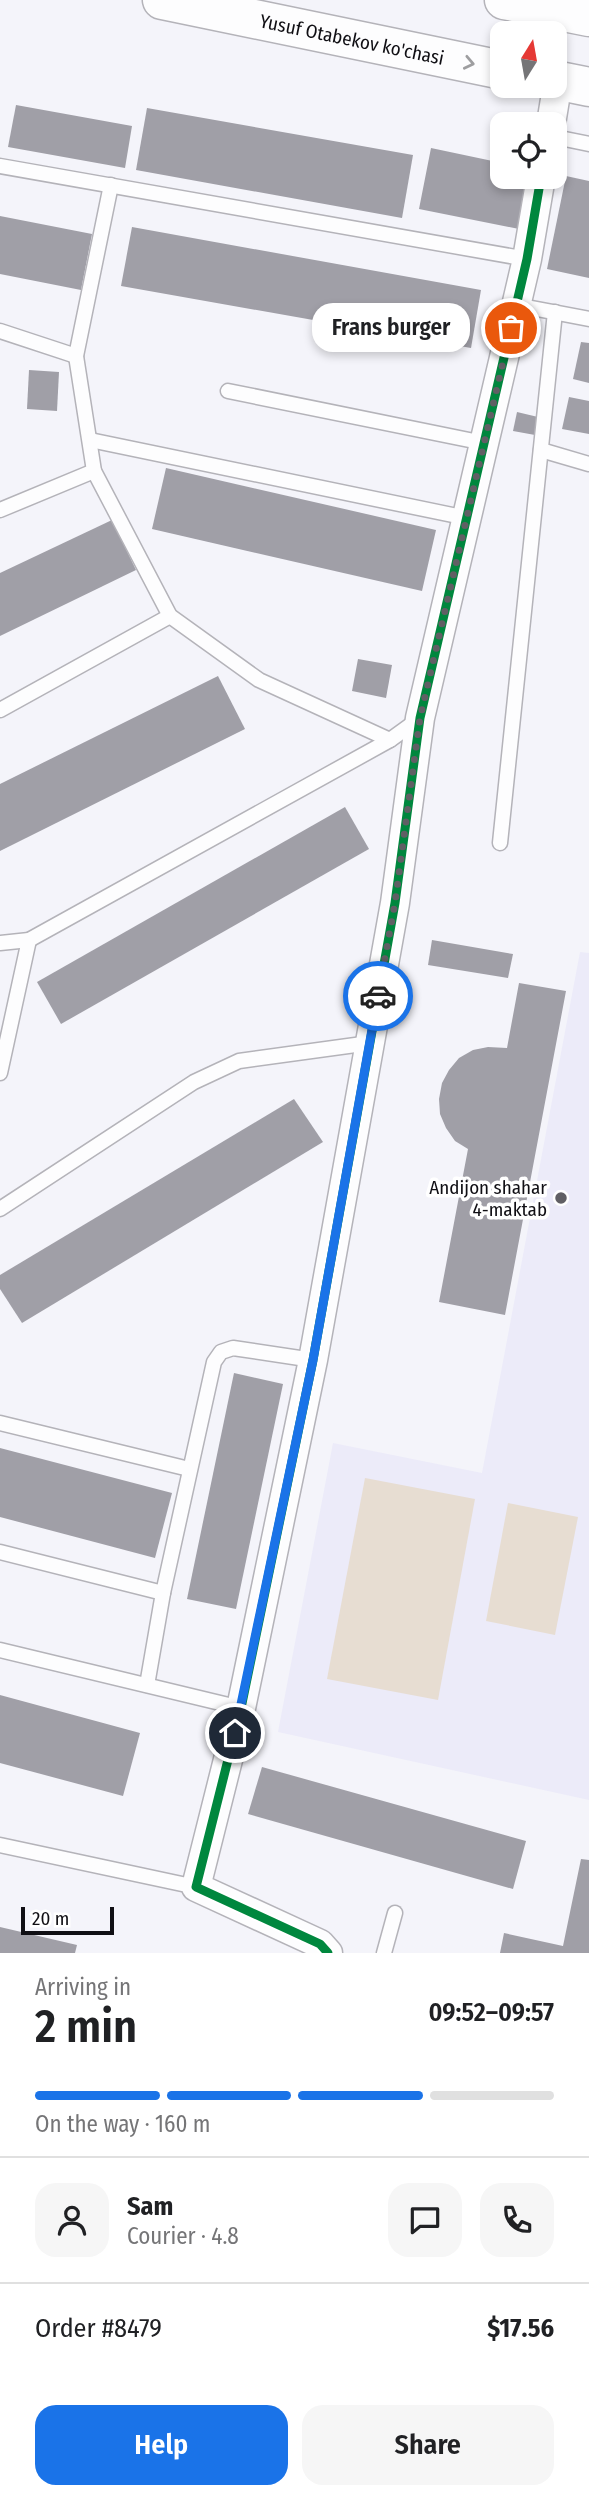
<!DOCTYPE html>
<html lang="en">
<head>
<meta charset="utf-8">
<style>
	:root { --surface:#fff; --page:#f6f6f6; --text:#202124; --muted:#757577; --line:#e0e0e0; --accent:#1a73e8 }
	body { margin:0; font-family:"Fira Sans Condensed",sans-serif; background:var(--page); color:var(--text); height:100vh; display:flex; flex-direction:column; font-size:26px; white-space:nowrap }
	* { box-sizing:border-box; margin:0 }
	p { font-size:23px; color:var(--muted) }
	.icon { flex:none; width:38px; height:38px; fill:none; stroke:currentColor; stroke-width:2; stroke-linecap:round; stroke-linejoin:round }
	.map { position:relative; height:1953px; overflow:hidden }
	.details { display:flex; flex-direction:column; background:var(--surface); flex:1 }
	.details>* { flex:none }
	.needle { width:46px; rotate:11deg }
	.buttons { position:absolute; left:490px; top:21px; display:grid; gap:14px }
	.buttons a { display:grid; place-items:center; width:77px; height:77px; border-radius:14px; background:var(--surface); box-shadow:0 4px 10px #0003; font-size:35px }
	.scale { position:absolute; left:21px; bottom:18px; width:93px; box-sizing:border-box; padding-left:7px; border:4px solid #100f14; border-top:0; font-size:19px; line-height:24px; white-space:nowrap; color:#100f14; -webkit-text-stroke:5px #fff; paint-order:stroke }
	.pin { position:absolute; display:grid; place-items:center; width:60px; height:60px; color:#fff; margin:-30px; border:4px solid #fff; border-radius:50%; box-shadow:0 2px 7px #0007 }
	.courier { position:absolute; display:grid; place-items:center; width:70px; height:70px; margin:-35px; border:5px solid #1a73e8; border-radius:50%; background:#fff; color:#222; box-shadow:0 2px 9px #0007 }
	.bubble { position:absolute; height:49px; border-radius:21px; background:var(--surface); box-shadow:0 4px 10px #0003; font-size:23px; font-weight:600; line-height:49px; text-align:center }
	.overview em { font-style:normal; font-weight:600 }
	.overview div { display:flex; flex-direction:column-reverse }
	.overview { display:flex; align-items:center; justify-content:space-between; height:119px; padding:0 35px }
	h1 { font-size:46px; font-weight:600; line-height:52px }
	.bar { display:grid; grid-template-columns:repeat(4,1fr); gap:10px 7px; align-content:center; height:84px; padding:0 35px }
	.bar i { height:9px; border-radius:5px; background:var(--line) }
	.bar .selected { background:var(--accent) }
	.bar p { grid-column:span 4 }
	.line { display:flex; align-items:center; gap:18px; padding:0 35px; border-top:2px solid var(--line) }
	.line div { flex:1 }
	.round { display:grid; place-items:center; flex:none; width:74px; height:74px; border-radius:21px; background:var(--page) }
	.button { display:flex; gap:14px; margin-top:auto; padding:14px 35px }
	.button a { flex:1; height:80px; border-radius:21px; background:var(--accent); color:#fff; font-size:28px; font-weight:600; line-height:80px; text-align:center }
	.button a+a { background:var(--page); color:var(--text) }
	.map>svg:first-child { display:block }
</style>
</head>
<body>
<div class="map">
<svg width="589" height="1953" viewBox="0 0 589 1953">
	<rect width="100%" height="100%" fill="#f4f4fa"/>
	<path fill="#ecebf9" d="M 580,952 L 589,953 L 589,1800 L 278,1732 L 333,1443 L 482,1473 Z"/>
	<g fill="#e7ddd2">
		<path d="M 365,1478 L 475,1499 L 438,1700 L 327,1679 Z"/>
		<path d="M 508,1503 L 578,1517 L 555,1635 L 486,1621 Z"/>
	</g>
	<g fill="#a09fa7">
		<path d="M 16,105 L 132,126 L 125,168 L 8,147 Z"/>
		<path d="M 147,108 L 413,155 L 402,218 L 136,170 Z"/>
		<path d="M 431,148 L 502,163 L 502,177 L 534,177 L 524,230 L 419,209 Z"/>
		<path d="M 566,176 L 589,181 L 589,278 L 547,269 Z"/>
		<path d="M 0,216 L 92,234 L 81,290 L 0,274 Z"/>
		<path d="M 132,227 L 481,290 L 471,348 L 121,286 Z"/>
		<path d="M 581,342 L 589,343 L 589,383 L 573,379 Z"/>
		<path d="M 29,370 L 59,372 L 57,411 L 27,409 Z"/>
		<path d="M 569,397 L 589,401 L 589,434 L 562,429 Z"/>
		<path d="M 517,412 L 538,417 L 535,435 L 513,431 Z"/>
		<path d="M 166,468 L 436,530 L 422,591 L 152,529 Z"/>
		<path d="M 112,520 L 136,570 L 0,636 L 0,573 Z"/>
		<path d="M 358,659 L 392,665 L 386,698 L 352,691 Z"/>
		<path d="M 218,676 L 245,729 L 0,851 L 0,784 Z"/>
		<path d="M 345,807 L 369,849 L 61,1024 L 37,982 Z"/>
		<path d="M 432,940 L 513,954 L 508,978 L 428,965 Z"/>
		<path d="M 519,983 L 566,991 L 505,1315 L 439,1302 L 468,1149 L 455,1141 L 446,1128 L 440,1114 L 439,1099 L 442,1083 L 449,1070 L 459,1058 L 473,1050 L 488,1047 L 507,1048 Z"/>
		<path d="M 294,1099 L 323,1142 L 22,1323 L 0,1289 L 0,1275 Z"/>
		<path d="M 234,1373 L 283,1384 L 236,1609 L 187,1599 Z"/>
		<path d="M 0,1448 L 172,1493 L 155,1558 L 0,1517 Z"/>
		<path d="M 0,1695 L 140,1733 L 123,1796 L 0,1763 Z"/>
		<path d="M 262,1767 L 526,1841 L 513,1889 L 248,1814 Z"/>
		<path d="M 581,1859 L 589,1860 L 589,1953 L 500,1953 L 504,1933 L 563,1946 Z"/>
		<path d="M 0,1927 L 77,1945 L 75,1953 L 0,1953 Z"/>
	</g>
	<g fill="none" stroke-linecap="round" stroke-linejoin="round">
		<defs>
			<g id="lane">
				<path d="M 555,137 L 589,144"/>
				<path d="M 0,166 L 527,259"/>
				<path d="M 111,185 L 76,356 L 94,471 L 170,616 L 259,680 L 390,740"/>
				<path d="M 516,305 L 589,319"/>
				<path d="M 0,331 L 76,356"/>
				<path d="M 228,391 L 484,443"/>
				<path d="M 90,440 L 467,518"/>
				<path d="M 541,450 L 589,464"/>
				<path d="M 0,510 L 94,471"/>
				<path d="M 0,710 L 170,616"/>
				<path d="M 500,843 L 555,312"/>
				<path d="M 0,943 L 29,940 L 390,740 L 419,719"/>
				<path d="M 0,1073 L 29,940"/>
				<path d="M 0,1209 L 194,1082 L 239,1061 L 370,1043"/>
				<path d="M 0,1423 L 189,1469"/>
				<path d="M 0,1552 L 163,1593"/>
				<path d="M 0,1650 L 241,1708"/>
				<path d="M 147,1685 L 163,1593 L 214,1362 L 221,1352 L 233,1348 L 313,1360"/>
				<path d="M 0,1845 L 196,1887"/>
				<path d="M 384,1953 L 395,1913"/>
			</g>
			<g id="street">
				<path d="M 551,124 L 558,81"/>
				<path d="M 328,1953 L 320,1944 L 196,1887 L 241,1708 L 313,1360 L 395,903 L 420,718 L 527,259 L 541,177"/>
			</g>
			<g id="primary">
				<path id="s1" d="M 162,0 L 502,70"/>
				<path d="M 504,0 L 589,17"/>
				<path d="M 555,80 L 589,87"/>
			</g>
		</defs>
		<use href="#lane" stroke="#b4b3b9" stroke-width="17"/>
		<use href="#street" stroke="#b4b3b9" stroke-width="31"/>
		<use href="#primary" stroke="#b4b3b9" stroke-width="41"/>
		<use href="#lane" stroke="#fdfdfe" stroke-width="14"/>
		<use href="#street" stroke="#fdfdfe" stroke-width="28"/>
		<use href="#primary" stroke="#fdfdfe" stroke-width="38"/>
		<defs>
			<path id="cycleway" d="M 328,1953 L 320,1944 L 196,1887 L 241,1708 L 313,1360 L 395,903 L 420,718 L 527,259 L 541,177"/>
		</defs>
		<use href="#cycleway" stroke="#fff" stroke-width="13"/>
		<use href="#cycleway" stroke="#00873e" stroke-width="9"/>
	</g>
	<defs><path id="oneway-chevron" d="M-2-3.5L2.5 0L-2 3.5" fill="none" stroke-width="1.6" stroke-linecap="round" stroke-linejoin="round" transform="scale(1.75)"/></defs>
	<use stroke="#9e9ea0" href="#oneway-chevron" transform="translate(469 63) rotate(12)"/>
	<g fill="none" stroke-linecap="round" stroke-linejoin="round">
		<path stroke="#605f64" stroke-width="7" stroke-dasharray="0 12.6" d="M 378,996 L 395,903 L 420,718 L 511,328"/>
		<path stroke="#1a73e8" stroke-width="9" d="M 235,1733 L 313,1360 L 378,996"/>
	</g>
	<circle fill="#605f64" stroke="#fff" stroke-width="2.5" cx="561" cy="1198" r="7"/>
	<g text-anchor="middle" stroke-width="7" stroke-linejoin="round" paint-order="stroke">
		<g font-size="19" fill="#100f14" stroke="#fff">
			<text dy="7" stroke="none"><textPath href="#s1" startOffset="194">Yusuf Otabekov ko'chasi</textPath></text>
		</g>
		<g font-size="19" fill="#100f14" stroke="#fff" text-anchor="end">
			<text x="547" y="1194">Andijon shahar<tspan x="547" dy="22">4-maktab</tspan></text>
		</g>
	</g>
</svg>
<div class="buttons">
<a><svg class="needle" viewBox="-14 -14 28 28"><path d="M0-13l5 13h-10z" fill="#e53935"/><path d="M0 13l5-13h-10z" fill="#757577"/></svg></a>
<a><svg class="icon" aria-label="locate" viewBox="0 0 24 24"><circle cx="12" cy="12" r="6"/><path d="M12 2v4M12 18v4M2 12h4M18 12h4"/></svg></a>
</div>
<div class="scale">20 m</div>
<div class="pin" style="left:511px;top:328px;background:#ea580c"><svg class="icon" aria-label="bag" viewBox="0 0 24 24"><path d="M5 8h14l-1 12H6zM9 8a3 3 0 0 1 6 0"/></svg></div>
<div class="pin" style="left:235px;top:1733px;background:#1f2937"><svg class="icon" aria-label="home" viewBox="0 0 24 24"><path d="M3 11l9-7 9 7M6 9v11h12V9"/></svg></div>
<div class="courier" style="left:378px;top:996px"><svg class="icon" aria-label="car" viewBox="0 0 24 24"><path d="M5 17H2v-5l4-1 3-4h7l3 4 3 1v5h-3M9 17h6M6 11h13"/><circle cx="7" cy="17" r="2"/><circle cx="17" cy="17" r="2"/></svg></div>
<div class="bubble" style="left:312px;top:303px;width:158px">Frans burger</div>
</div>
<section class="details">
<div class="overview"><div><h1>2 min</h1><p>Arriving in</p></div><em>09:52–09:57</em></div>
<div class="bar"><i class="selected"></i><i class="selected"></i><i class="selected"></i><i></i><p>On the way · 160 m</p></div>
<div class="line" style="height:126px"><a class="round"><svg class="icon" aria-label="person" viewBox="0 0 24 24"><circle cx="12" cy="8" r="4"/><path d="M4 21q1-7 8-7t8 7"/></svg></a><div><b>Sam</b><p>Courier · 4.8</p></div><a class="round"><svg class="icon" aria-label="chat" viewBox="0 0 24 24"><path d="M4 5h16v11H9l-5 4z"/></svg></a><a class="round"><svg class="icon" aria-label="phone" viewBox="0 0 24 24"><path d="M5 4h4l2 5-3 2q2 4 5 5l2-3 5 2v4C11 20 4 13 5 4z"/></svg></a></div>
<div class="line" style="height:91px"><div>Order #8479</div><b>$17.56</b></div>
<div class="button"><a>Help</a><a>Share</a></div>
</section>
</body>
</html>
